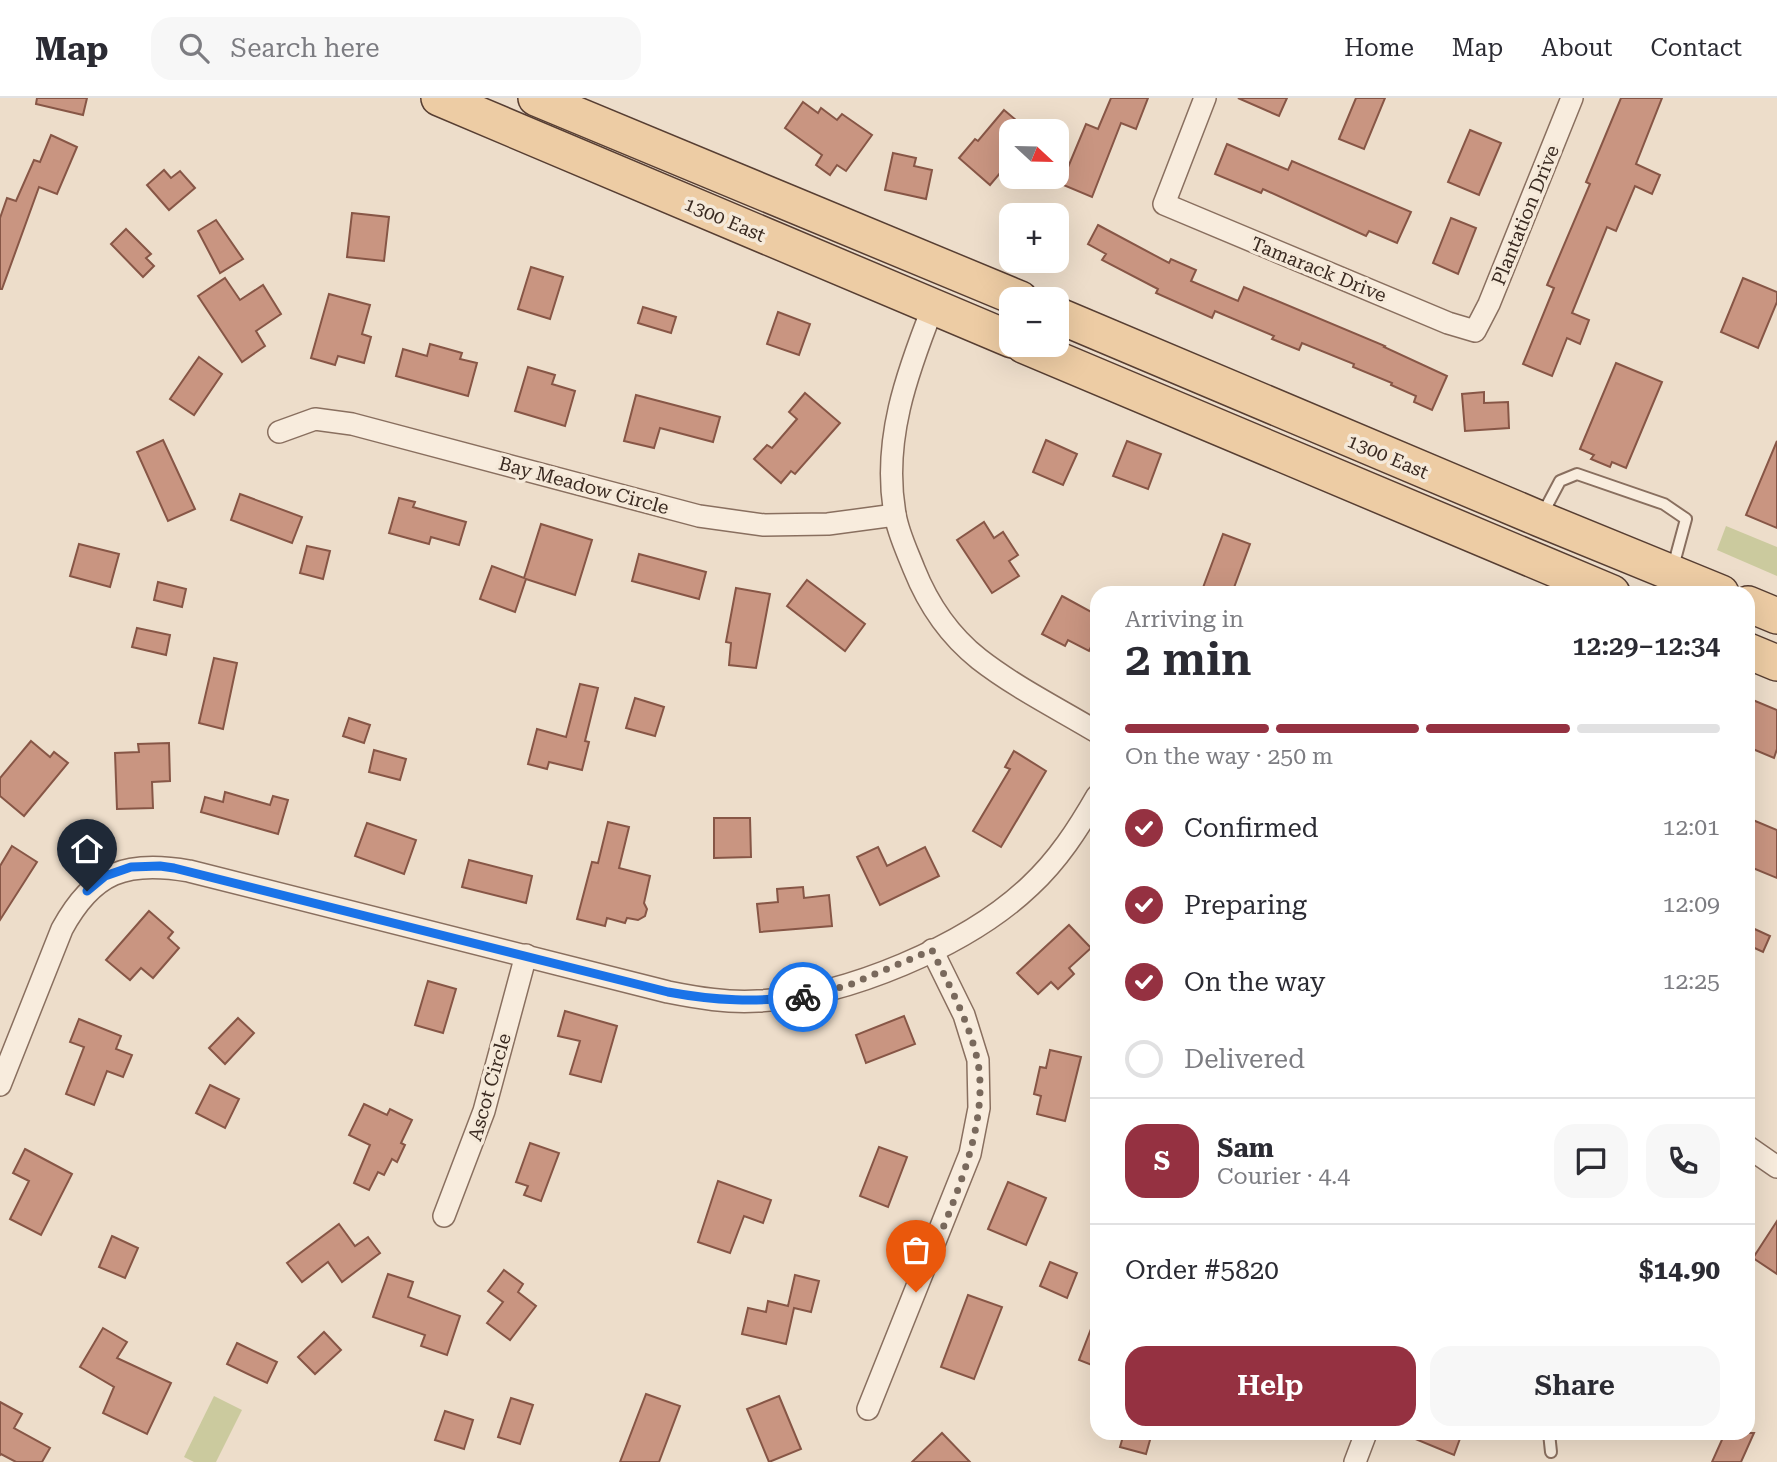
<!DOCTYPE html>
<html lang="en">
<head>
<meta charset="utf-8">
<style>
	:root { --surface:#fff; --page:#f7f7f7; --text:#2b2b33; --muted:#7c7c81; --line:#e1e1e2; --accent:#953141 }
	body { margin:0; font-family:"Roboto Serif",serif; background:var(--page); color:var(--text); height:100vh; display:flex; flex-direction:column; font-size:26px; white-space:nowrap }
	* { box-sizing:border-box; margin:0 }
	p { font-size:23px; color:var(--muted) }
	.icon { flex:none; width:38px; height:38px; fill:none; stroke:currentColor; stroke-width:2; stroke-linecap:round; stroke-linejoin:round }
	.map { position:relative; flex:1; overflow:hidden }
	.sheet { position:absolute; left:1090px; top:488px; width:665px; height:854px; display:flex; flex-direction:column; background:var(--surface); border-radius:21px; box-shadow:0 7px 28px #0002 }
	.sheet>* { flex:none }
	.needle { width:46px; rotate:112deg }
	.fabs { position:absolute; left:999px; top:21px; display:grid; gap:14px }
	.fabs a { display:grid; place-items:center; width:70px; height:70px; border-radius:14px; background:var(--surface); box-shadow:0 7px 28px #0002; font-size:35px }
	.pin { position:absolute; display:grid; place-items:center; width:60px; height:60px; color:#fff; margin:-72px -30px; border-radius:50% 50% 50% 0; rotate:-45deg; box-shadow:0 0 7px #0007 }
	.pin .icon { rotate:45deg }
	.courier { position:absolute; display:grid; place-items:center; width:70px; height:70px; margin:-35px; border:5px solid #1a73e8; border-radius:50%; background:#fff; color:#222; box-shadow:0 2px 9px #0007 }
	.headline em { font-style:normal; font-weight:600 }
	.headline div { display:flex; flex-direction:column-reverse }
	.headline { display:flex; align-items:center; justify-content:space-between; height:119px; padding:0 35px }
	h1 { font-size:46px; font-weight:600; line-height:52px }
	.bar { display:grid; grid-template-columns:repeat(4,1fr); gap:10px 7px; align-content:center; height:84px; padding:0 35px }
	.bar i { height:9px; border-radius:5px; background:var(--line) }
	.bar .on { background:var(--accent) }
	.bar p { grid-column:span 4 }
	.line { display:flex; align-items:center; gap:18px; padding:0 35px; border-top:2px solid var(--line) }
	.line div { flex:1 }
	.round { display:grid; place-items:center; flex:none; width:74px; height:74px; border-radius:21px; background:var(--page) }
	ol { padding:0 35px; list-style:none }
	li { display:flex; align-items:center; gap:21px; height:77px }
	li p { margin-inline-start:auto }
	li .icon { padding:7px; border-radius:50%; background:var(--accent); color:#fff; stroke-width:4 }
	li:last-child { color:var(--muted) }
	li i { width:38px; height:38px; border:4px solid var(--line); border-radius:50% }
	.action { display:flex; gap:14px; margin-top:auto; padding:14px 35px }
	.action a { flex:1; height:80px; border-radius:21px; background:var(--accent); color:#fff; font-size:28px; font-weight:600; line-height:80px; text-align:center }
	.action a+a { background:var(--page); color:var(--text) }
	header { display:flex; align-items:center; gap:42px; box-sizing:border-box; height:98px; padding:0 35px; background:var(--surface); border-bottom:2px solid var(--line) }
	header strong { font-size:33px }
	nav { display:flex; gap:38px; margin-inline-start:auto; font-size:24px }
	.search { width:490px; height:63px; background:var(--page); display:flex; align-items:center; gap:18px; box-sizing:border-box; padding:0 24px; border-radius:21px; color:var(--muted); font-size:26px }
	.map>svg:first-child { display:block }
</style>
</head>
<body>
<header>
<strong>Map</strong>
<div class="search"><svg class="icon" aria-label="search" viewBox="0 0 24 24"><circle cx="10" cy="10" r="6"/><path d="M15 15l6 6"/></svg>Search here</div>
<nav><a>Home</a><a>Map</a><a>About</a><a>Contact</a></nav>
</header>
<div class="map">
<svg width="1777" height="1364" viewBox="0 0 1777 1364">
	<rect width="100%" height="100%" fill="#edddca"/>
	<g fill="#cbca9e">
		<path d="M 1726,428 L 1777,449 L 1777,478 L 1717,452 Z"/>
		<path d="M 214,1298 L 242,1312 L 216,1364 L 194,1364 L 184,1359 Z"/>
	</g>
	<g fill="#c99581" stroke="#875646" stroke-width="2">
		<path d="M 37,0 L 87,0 L 83,17 L 36,6 Z"/>
		<path d="M 1111,0 L 1148,0 L 1136,31 L 1121,25 L 1092,99 L 1061,86 L 1086,26 L 1098,31 Z"/>
		<path d="M 1238,0 L 1287,0 L 1279,18 Z"/>
		<path d="M 1356,0 L 1385,0 L 1364,51 L 1339,41 Z"/>
		<path d="M 1621,0 L 1662,0 L 1636,66 L 1660,77 L 1652,96 L 1635,88 L 1616,133 L 1607,129 L 1572,215 L 1589,222 L 1580,246 L 1567,240 L 1552,278 L 1523,266 L 1554,190 L 1547,187 L 1590,86 L 1586,84 Z"/>
		<path d="M 803,4 L 818,15 L 821,10 L 837,22 L 842,16 L 872,37 L 846,73 L 837,67 L 830,77 L 816,67 L 822,57 L 785,30 Z"/>
		<path d="M 1004,12 L 1029,33 L 1012,33 L 1012,61 L 990,87 L 959,60 L 975,41 L 978,43 Z"/>
		<path d="M 1470,32 L 1501,45 L 1479,97 L 1448,84 Z"/>
		<path d="M 51,37 L 77,49 L 57,96 L 39,89 L 2,191 L 0,191 L 0,120 L 7,100 L 16,103 L 34,62 L 40,64 Z"/>
		<path d="M 1227,46 L 1288,72 L 1292,63 L 1411,114 L 1397,145 L 1369,133 L 1366,138 L 1263,91 L 1261,95 L 1215,76 Z"/>
		<path d="M 893,55 L 916,60 L 914,68 L 932,72 L 926,101 L 885,92 Z"/>
		<path d="M 164,72 L 171,80 L 180,73 L 195,90 L 169,112 L 147,87 Z"/>
		<path d="M 352,115 L 389,119 L 384,163 L 347,159 Z"/>
		<path d="M 1451,120 L 1476,130 L 1458,176 L 1433,165 Z"/>
		<path d="M 216,122 L 243,161 L 220,175 L 198,133 Z"/>
		<path d="M 1098,127 L 1169,165 L 1171,161 L 1196,172 L 1191,183 L 1238,203 L 1244,189 L 1385,248 L 1384,249 L 1447,278 L 1432,312 L 1414,304 L 1416,298 L 1391,287 L 1392,285 L 1353,269 L 1354,266 L 1302,245 L 1299,252 L 1272,241 L 1274,238 L 1215,213 L 1212,220 L 1156,195 L 1158,191 L 1102,162 L 1106,156 L 1088,146 Z"/>
		<path d="M 126,131 L 151,156 L 146,160 L 154,168 L 143,179 L 111,146 Z"/>
		<path d="M 531,169 L 563,179 L 550,221 L 518,211 Z"/>
		<path d="M 225,180 L 240,202 L 263,187 L 281,216 L 256,233 L 265,248 L 242,264 L 198,198 Z"/>
		<path d="M 1743,180 L 1777,194 L 1777,204 L 1758,250 L 1721,234 Z"/>
		<path d="M 329,196 L 370,207 L 362,236 L 371,239 L 364,265 L 338,258 L 335,267 L 311,260 Z"/>
		<path d="M 643,209 L 676,219 L 671,235 L 638,225 Z"/>
		<path d="M 778,214 L 810,226 L 799,257 L 767,246 Z"/>
		<path d="M 430,246 L 462,255 L 460,261 L 477,265 L 468,298 L 396,278 L 403,251 L 427,258 Z"/>
		<path d="M 199,259 L 222,276 L 194,317 L 170,301 Z"/>
		<path d="M 1616,265 L 1662,284 L 1626,370 L 1612,364 L 1610,369 L 1591,361 L 1594,357 L 1580,351 Z"/>
		<path d="M 528,269 L 555,277 L 552,286 L 575,293 L 565,328 L 515,313 Z"/>
		<path d="M 1484,294 L 1484,305 L 1508,304 L 1509,330 L 1465,333 L 1462,296 Z"/>
		<path d="M 805,295 L 840,325 L 795,376 L 791,373 L 781,385 L 754,361 L 767,347 L 772,350 L 797,321 L 789,314 Z"/>
		<path d="M 636,297 L 720,319 L 713,344 L 660,330 L 654,350 L 624,343 Z"/>
		<path d="M 163,342 L 195,411 L 168,423 L 137,354 Z"/>
		<path d="M 1046,342 L 1077,356 L 1063,387 L 1033,374 Z"/>
		<path d="M 1127,343 L 1161,356 L 1148,391 L 1113,378 Z"/>
		<path d="M 1777,343 L 1777,430 L 1746,417 Z"/>
		<path d="M 240,396 L 302,419 L 292,445 L 231,422 Z"/>
		<path d="M 399,400 L 415,404 L 413,409 L 466,424 L 459,447 L 431,439 L 429,446 L 389,435 Z"/>
		<path d="M 984,424 L 994,440 L 1003,434 L 1018,457 L 1009,463 L 1019,478 L 992,495 L 957,442 Z"/>
		<path d="M 541,426 L 592,442 L 575,497 L 526,481 L 515,514 L 480,501 L 492,468 L 524,480 Z"/>
		<path d="M 1223,436 L 1250,446 L 1232,495 L 1201,495 Z"/>
		<path d="M 79,446 L 119,456 L 110,489 L 70,478 Z"/>
		<path d="M 307,448 L 330,453 L 323,481 L 300,475 Z"/>
		<path d="M 639,456 L 706,474 L 699,501 L 632,483 Z"/>
		<path d="M 807,482 L 865,526 L 845,553 L 787,508 Z"/>
		<path d="M 158,484 L 186,491 L 182,509 L 154,502 Z"/>
		<path d="M 736,490 L 770,496 L 756,570 L 729,567 L 731,545 L 726,544 Z"/>
		<path d="M 1062,498 L 1097,517 L 1097,537 L 1089,553 L 1068,542 L 1065,548 L 1042,536 Z"/>
		<path d="M 137,530 L 170,537 L 166,557 L 132,549 Z"/>
		<path d="M 214,560 L 237,565 L 223,631 L 199,625 Z"/>
		<path d="M 580,586 L 598,590 L 585,643 L 589,644 L 582,672 L 549,664 L 547,671 L 528,666 L 537,631 L 566,639 Z"/>
		<path d="M 635,600 L 664,609 L 655,638 L 626,630 Z"/>
		<path d="M 1748,600 L 1777,612 L 1777,651 L 1774,660 L 1748,649 Z"/>
		<path d="M 349,620 L 370,627 L 364,645 L 343,638 Z"/>
		<path d="M 31,643 L 50,659 L 54,654 L 68,665 L 24,718 L 0,698 L 0,680 Z"/>
		<path d="M 169,645 L 170,683 L 152,684 L 153,710 L 117,711 L 115,655 L 139,654 L 138,646 Z"/>
		<path d="M 374,652 L 406,661 L 400,682 L 369,674 Z"/>
		<path d="M 1014,653 L 1046,673 L 1001,749 L 973,733 L 1010,671 L 1005,669 Z"/>
		<path d="M 225,694 L 270,707 L 273,698 L 288,702 L 278,736 L 201,714 L 205,699 L 223,704 Z"/>
		<path d="M 714,720 L 750,720 L 751,759 L 714,760 Z"/>
		<path d="M 1748,720 L 1777,732 L 1777,780 L 1748,768 Z"/>
		<path d="M 608,724 L 629,729 L 619,770 L 650,778 L 644,805 L 647,811 L 645,818 L 638,822 L 627,820 L 625,825 L 607,820 L 605,828 L 577,821 L 592,764 L 598,765 Z"/>
		<path d="M 367,725 L 416,742 L 404,776 L 355,758 Z"/>
		<path d="M 12,748 L 37,764 L 0,822 L 0,768 Z"/>
		<path d="M 878,749 L 887,768 L 925,749 L 939,778 L 880,807 L 857,759 Z"/>
		<path d="M 469,762 L 532,778 L 526,805 L 462,789 Z"/>
		<path d="M 803,789 L 804,800 L 829,797 L 832,828 L 760,834 L 757,806 L 778,804 L 777,791 Z"/>
		<path d="M 149,813 L 173,834 L 168,840 L 179,850 L 153,880 L 141,870 L 130,882 L 106,862 Z"/>
		<path d="M 1069,827 L 1091,850 L 1069,870 L 1074,876 L 1058,891 L 1051,884 L 1038,896 L 1017,875 Z"/>
		<path d="M 1748,828 L 1770,838 L 1763,854 L 1748,847 Z"/>
		<path d="M 428,883 L 456,891 L 443,935 L 415,927 Z"/>
		<path d="M 565,913 L 617,928 L 601,984 L 570,976 L 580,943 L 558,938 Z"/>
		<path d="M 904,918 L 915,946 L 866,965 L 856,937 Z"/>
		<path d="M 238,920 L 254,935 L 225,966 L 209,950 Z"/>
		<path d="M 79,921 L 121,938 L 116,951 L 132,957 L 123,979 L 107,973 L 94,1007 L 66,996 L 84,949 L 70,944 Z"/>
		<path d="M 1050,952 L 1081,959 L 1065,1023 L 1037,1016 L 1041,998 L 1034,996 L 1040,969 L 1046,970 Z"/>
		<path d="M 210,987 L 239,1001 L 225,1030 L 196,1015 Z"/>
		<path d="M 364,1006 L 387,1017 L 390,1011 L 412,1022 L 401,1045 L 405,1047 L 397,1064 L 392,1061 L 384,1077 L 378,1074 L 369,1092 L 354,1085 L 370,1047 L 349,1037 Z"/>
		<path d="M 530,1045 L 559,1055 L 541,1103 L 524,1097 L 528,1088 L 516,1084 Z"/>
		<path d="M 879,1049 L 907,1059 L 888,1109 L 860,1098 Z"/>
		<path d="M 25,1051 L 72,1076 L 41,1137 L 10,1121 L 29,1083 L 13,1075 Z"/>
		<path d="M 718,1083 L 771,1102 L 763,1125 L 744,1118 L 730,1155 L 698,1144 Z"/>
		<path d="M 1008,1084 L 1046,1100 L 1026,1147 L 988,1131 Z"/>
		<path d="M 1777,1123 L 1777,1176 L 1753,1160 Z"/>
		<path d="M 339,1126 L 355,1148 L 368,1139 L 380,1155 L 342,1184 L 328,1164 L 302,1184 L 287,1165 Z"/>
		<path d="M 112,1138 L 138,1150 L 125,1180 L 99,1169 Z"/>
		<path d="M 1050,1164 L 1077,1175 L 1067,1200 L 1040,1188 Z"/>
		<path d="M 504,1172 L 523,1186 L 518,1194 L 536,1208 L 510,1242 L 487,1225 L 503,1204 L 488,1193 Z"/>
		<path d="M 388,1176 L 413,1184 L 408,1199 L 460,1218 L 447,1257 L 421,1248 L 425,1237 L 373,1219 Z"/>
		<path d="M 795,1177 L 819,1183 L 811,1214 L 794,1210 L 786,1246 L 742,1236 L 748,1210 L 766,1214 L 768,1203 L 788,1208 Z"/>
		<path d="M 968,1197 L 1002,1209 L 974,1281 L 941,1269 Z"/>
		<path d="M 1096,1218 L 1097,1218 L 1097,1269 L 1079,1262 Z"/>
		<path d="M 103,1230 L 127,1244 L 117,1260 L 171,1285 L 147,1336 L 103,1315 L 114,1289 L 80,1269 Z"/>
		<path d="M 324,1234 L 341,1252 L 315,1276 L 298,1259 Z"/>
		<path d="M 237,1245 L 277,1264 L 267,1285 L 227,1266 Z"/>
		<path d="M 646,1296 L 680,1308 L 659,1364 L 620,1364 Z"/>
		<path d="M 779,1298 L 801,1351 L 769,1364 L 747,1311 Z"/>
		<path d="M 511,1300 L 533,1307 L 520,1346 L 498,1339 Z"/>
		<path d="M 0,1304 L 22,1316 L 14,1330 L 50,1350 L 42,1364 L 16,1364 L 1,1356 L 0,1357 Z"/>
		<path d="M 445,1313 L 473,1322 L 464,1351 L 435,1342 Z"/>
		<path d="M 942,1335 L 970,1364 L 912,1364 Z"/>
		<path d="M 1124,1335 L 1152,1335 L 1146,1356 L 1120,1349 Z"/>
		<path d="M 1401,1335 L 1462,1335 L 1454,1357 Z"/>
		<path d="M 1725,1335 L 1754,1335 L 1741,1364 L 1712,1364 Z"/>
	</g>
	<g fill="none" stroke-linecap="round" stroke-linejoin="round">
		<defs>
			<g id="service">
				<path d="M 1542,417 L 1560,383 L 1577,376 L 1664,406 L 1686,421 L 1673,469"/>
				<path d="M 1549,1335 L 1551,1354"/>
			</g>
			<g id="minor">
				<path d="M 1205,0 L 1164,106 L 1448,225 L 1475,233 L 1489,206 L 1572,0"/>
				<path d="M 933,209 C 907,275 882,343 895,416 C 898,435 907,453 914,471 C 928,506 950,538 979,561 C 1015,589 1057,610 1097,634"/>
				<path d="M 279,334 L 315,321 L 352,326 L 699,418 L 764,427 L 828,426 L 895,417"/>
				<path d="M 0,987 L 62,831 C 93,774 126,762 189,773 L 668,894 C 698,900 728,905 758,903 C 845,899 967,848 1030,788 C 1058,762 1078,731 1097,698"/>
				<path d="M 1748,1049 L 1777,1069"/>
				<path d="M 444,1118 L 484,1013 L 526,857"/>
				<path d="M 868,1311 L 970,1056 L 979,1010 L 978,962 L 964,917 L 932,852"/>
				<path d="M 1355,1364 L 1366,1335"/>
			</g>
			<g id="primary">
				<path d="M 439,0 L 1012,242"/>
				<path d="M 536,0 L 1020,201"/>
				<path d="M 1057,217 L 1540,421 L 1721,495"/>
				<path d="M 1023,247 L 1612,495"/>
				<path d="M 1748,506 L 1777,518"/>
				<path d="M 1748,553 L 1777,565"/>
			</g>
		</defs>
		<use href="#service" stroke="#896f5f" stroke-width="14"/>
		<use href="#minor" stroke="#896f5f" stroke-width="24"/>
		<use href="#primary" stroke="#573e32" stroke-width="38"/>
		<use href="#service" stroke="#f8ecdd" stroke-width="10"/>
		<use href="#minor" stroke="#f8ecdd" stroke-width="21"/>
		<use href="#primary" stroke="#edcca4" stroke-width="35"/>
	</g>
	<g fill="none" stroke-linecap="round" stroke-linejoin="round">
		<path stroke="#79695c" stroke-width="7" stroke-dasharray="0 12.6" d="M 803,899 L 849,887 L 932,852 C 949,887 968,922 977,960 C 993,1031 942,1129 916,1194"/>
		<path stroke="#1a73e8" stroke-width="9" d="M 87,793 L 105,778 L 131,769 L 160,768 L 174,770 L 668,894 C 716,903 755,904 803,899"/>
	</g>
	<g text-anchor="middle" stroke-width="7" stroke-linejoin="round" paint-order="stroke">
		<g font-size="19" fill="#3a2a21" stroke="#f5e9d9">
			<text transform="translate(1525 117) rotate(-68)" y="7">Plantation Drive</text>
			<text transform="translate(725 121) rotate(23)" y="7">1300 East</text>
			<text transform="translate(1319 171) rotate(22)" y="7">Tamarack Drive</text>
			<text transform="translate(1388 358) rotate(23)" y="7">1300 East</text>
			<text transform="translate(584 387) rotate(15)" y="7">Bay Meadow Circle</text>
			<text transform="translate(489 989) rotate(-74)" y="7">Ascot Circle</text>
		</g>
	</g>
</svg>
<div class="fabs">
<a><svg class="needle" viewBox="-14 -14 28 28"><path d="M0-13l5 13h-10z" fill="#e53935"/><path d="M0 13l5-13h-10z" fill="#7c7c81"/></svg></a>
<a>+</a>
<a>−</a>
</div>
<div class="pin" style="left:916px;top:1194px;background:#ea580c"><svg class="icon" aria-label="bag" viewBox="0 0 24 24"><path d="M5 8h14l-1 12H6zM9 8a3 3 0 0 1 6 0"/></svg></div>
<div class="pin" style="left:87px;top:793px;background:#1f2937"><svg class="icon" aria-label="home" viewBox="0 0 24 24"><path d="M3 11l9-7 9 7M6 9v11h12V9"/></svg></div>
<div class="courier" style="left:803px;top:899px"><svg class="icon" aria-label="bike" viewBox="0 0 24 24"><circle cx="6" cy="16" r="4"/><circle cx="18" cy="16" r="4"/><path d="M6 16l4-8h5l3 8M10 8l3 8H6M13 5h3"/></svg></div>
<section class="sheet">
<div class="headline"><div><h1>2 min</h1><p>Arriving in</p></div><em>12:29–12:34</em></div>
<div class="bar"><i class="on"></i><i class="on"></i><i class="on"></i><i></i><p>On the way · 250 m</p></div>
<ol>
<li><svg class="icon" aria-label="check" viewBox="0 0 24 24"><path d="M5 12l5 5 9-10"/></svg>Confirmed<p>12:01</p></li>
<li><svg class="icon" aria-label="check" viewBox="0 0 24 24"><path d="M5 12l5 5 9-10"/></svg>Preparing<p>12:09</p></li>
<li><svg class="icon" aria-label="check" viewBox="0 0 24 24"><path d="M5 12l5 5 9-10"/></svg>On the way<p>12:25</p></li>
<li><i></i>Delivered</li>
</ol>
<div class="line" style="height:126px"><b class="round" style="background:var(--accent);color:#fff">S</b><div><b>Sam</b><p>Courier · 4.4</p></div><a class="round"><svg class="icon" aria-label="chat" viewBox="0 0 24 24"><path d="M4 5h16v11H9l-5 4z"/></svg></a><a class="round"><svg class="icon" aria-label="phone" viewBox="0 0 24 24"><path d="M5 4h4l2 5-3 2q2 4 5 5l2-3 5 2v4C11 20 4 13 5 4z"/></svg></a></div>
<div class="line" style="height:91px"><div>Order #5820</div><b>$14.90</b></div>
<div class="action"><a>Help</a><a>Share</a></div>
</section>
</div>
</body>
</html>
